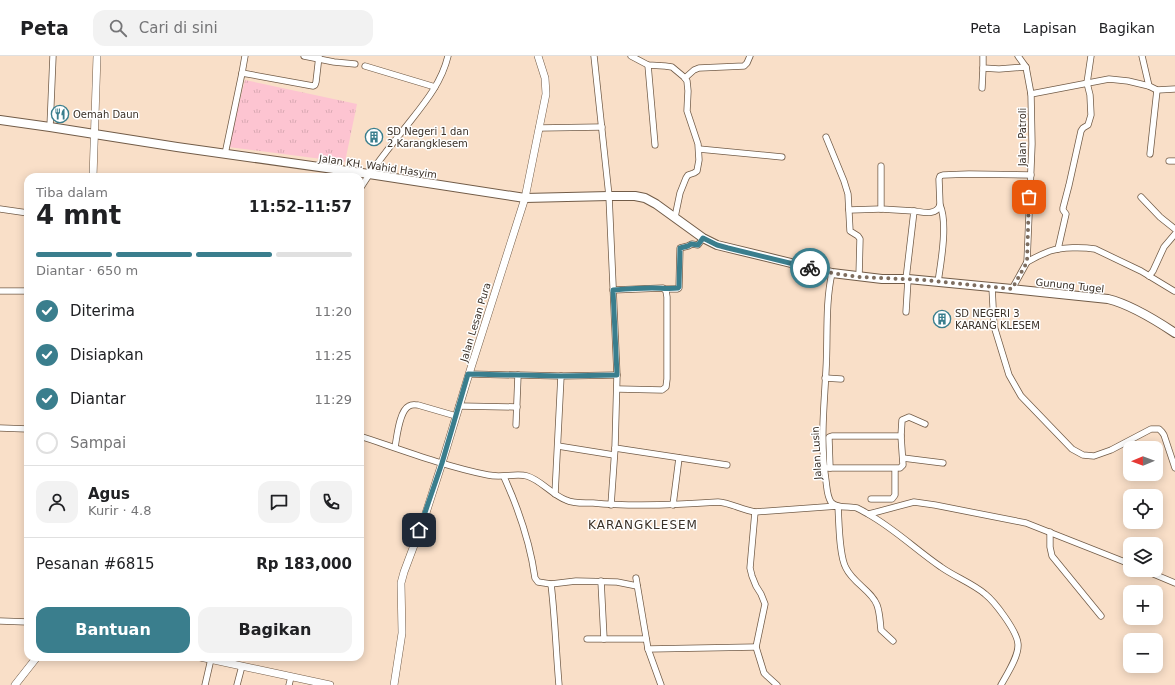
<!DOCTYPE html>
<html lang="id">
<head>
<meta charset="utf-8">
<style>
	:root { --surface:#fff; --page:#f2f2f2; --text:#202124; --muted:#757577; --line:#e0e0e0; --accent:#3a7e8d }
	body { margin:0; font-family:"DejaVu Sans",sans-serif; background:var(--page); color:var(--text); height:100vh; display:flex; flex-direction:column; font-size:15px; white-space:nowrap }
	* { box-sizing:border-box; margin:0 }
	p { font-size:13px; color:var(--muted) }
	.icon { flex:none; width:22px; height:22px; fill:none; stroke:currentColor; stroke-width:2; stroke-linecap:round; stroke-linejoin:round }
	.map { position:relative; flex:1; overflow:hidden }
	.details { position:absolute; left:24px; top:117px; width:340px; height:488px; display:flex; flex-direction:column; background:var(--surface); border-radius:12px; box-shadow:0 2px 10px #0003 }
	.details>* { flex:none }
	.needle { width:26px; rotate:269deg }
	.controls { position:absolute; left:1123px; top:385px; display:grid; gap:8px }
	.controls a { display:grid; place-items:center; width:40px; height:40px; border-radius:8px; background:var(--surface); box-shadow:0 2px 10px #0003; font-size:20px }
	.pin { position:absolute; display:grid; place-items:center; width:34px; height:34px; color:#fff; margin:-17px; border-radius:8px; box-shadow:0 2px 6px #0006 }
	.courier { position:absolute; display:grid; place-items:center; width:40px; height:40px; margin:-20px; border:3px solid #3a7e8d; border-radius:50%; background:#fff; color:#222; box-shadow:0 1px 5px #0007 }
	.summary em { font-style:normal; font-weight:800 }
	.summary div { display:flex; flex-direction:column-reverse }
	.summary { display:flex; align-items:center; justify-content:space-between; height:68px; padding:0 12px }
	h1 { font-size:26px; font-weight:800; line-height:30px }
	.bar { display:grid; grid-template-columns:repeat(4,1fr); gap:6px 4px; align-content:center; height:48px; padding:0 12px }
	.bar i { height:5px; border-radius:3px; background:var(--line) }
	.bar .active { background:var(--accent) }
	.bar p { grid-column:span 4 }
	.line { display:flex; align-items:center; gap:10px; padding:0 12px; border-top:1px solid var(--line) }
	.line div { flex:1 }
	.round { display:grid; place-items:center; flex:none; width:42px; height:42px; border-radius:12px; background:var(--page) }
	ol { padding:0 12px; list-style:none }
	li { display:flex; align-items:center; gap:12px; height:44px }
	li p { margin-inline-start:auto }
	li .icon { padding:4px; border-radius:50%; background:var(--accent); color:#fff; stroke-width:4 }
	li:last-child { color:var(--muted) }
	li i { width:22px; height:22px; border:2px solid var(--line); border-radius:50% }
	.action { display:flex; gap:8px; margin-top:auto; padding:8px 12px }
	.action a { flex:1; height:46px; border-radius:12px; background:var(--accent); color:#fff; font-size:16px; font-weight:800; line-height:46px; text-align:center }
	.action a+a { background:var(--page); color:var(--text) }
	header { display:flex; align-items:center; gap:24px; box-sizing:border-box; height:56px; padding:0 20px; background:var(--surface); border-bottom:1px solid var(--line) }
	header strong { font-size:19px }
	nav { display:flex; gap:22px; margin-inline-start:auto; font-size:14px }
	.search { width:280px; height:36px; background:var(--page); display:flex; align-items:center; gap:10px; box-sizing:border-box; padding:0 14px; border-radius:12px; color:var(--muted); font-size:15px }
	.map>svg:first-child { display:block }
</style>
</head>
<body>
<header>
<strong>Peta</strong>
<div class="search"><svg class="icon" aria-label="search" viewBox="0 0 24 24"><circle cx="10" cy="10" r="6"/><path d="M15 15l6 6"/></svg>Cari di sini</div>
<nav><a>Peta</a><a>Lapisan</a><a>Bagikan</a></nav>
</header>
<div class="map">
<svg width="1175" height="629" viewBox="0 0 1175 629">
	<defs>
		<pattern id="grass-tufts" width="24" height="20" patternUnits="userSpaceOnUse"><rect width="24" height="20" fill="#fdc4d1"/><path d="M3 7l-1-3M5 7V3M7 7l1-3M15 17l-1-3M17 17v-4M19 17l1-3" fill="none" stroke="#daa9b3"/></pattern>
	</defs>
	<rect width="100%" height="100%" fill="#f9dfc8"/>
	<path fill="url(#grass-tufts)" d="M 245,24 L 357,48 L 345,106 L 228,91 Z"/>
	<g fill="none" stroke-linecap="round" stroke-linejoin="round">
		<defs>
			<g id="street">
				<path d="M 304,0 L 334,6 L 355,8"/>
				<path d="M 594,0 L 609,140 L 617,319 L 615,392 L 611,449"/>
				<path d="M 631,0 L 648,9 L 665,10 L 672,11 L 684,21 L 687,25 L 688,35 L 687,55 L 698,88 L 699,104 L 697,115 L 694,117 L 688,119 L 686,122 L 680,137 L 675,161"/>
				<path d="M 983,0 L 983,12 L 999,13 L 1026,11"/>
				<path d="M 1142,0 L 1149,30"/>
				<path d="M 648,9 L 655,89"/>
				<path d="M 365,10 L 435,31"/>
				<path d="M 242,17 L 245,0"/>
				<path d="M 685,22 L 694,14 L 699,12 L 744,10 L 747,7 L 750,0"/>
				<path d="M 982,32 L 983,12"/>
				<path d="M 1031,38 L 1109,23 L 1128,25 L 1149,30 L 1157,34 L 1175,33"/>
				<path d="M 50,71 L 53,0"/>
				<path d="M 539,72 L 602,71"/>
				<path d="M 826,81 L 844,125 L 848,138 L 850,175 L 858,180 L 860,183 L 859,221"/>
				<path d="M 699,93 L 782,101"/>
				<path d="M 225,98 L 242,17 L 313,30 L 315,29 L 316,26 L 319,0"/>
				<path d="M 1150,98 L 1157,34"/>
				<path d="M 1169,105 L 1175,105"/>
				<path d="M 881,110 L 881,153 L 914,155 L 906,223"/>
				<path d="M 360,133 C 375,108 394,86 412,63 C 427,44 442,25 448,0"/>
				<path d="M 1141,141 L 1160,161 L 1175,173"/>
				<path d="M 0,153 L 28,157"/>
				<path d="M 849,154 L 881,153"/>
				<path d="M 914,155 C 923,156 936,160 940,149 L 939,123 L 940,120 L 943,119 L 969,118 L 1031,119"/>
				<path d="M 1058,193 L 1066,158 L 1063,154 L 1063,152 L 1069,129 L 1081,75 L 1083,72 L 1088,69 L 1091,59 L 1090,39 L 1087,27 L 1091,0"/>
				<path d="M 1027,206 C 1034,202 1042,198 1050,195 C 1062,191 1083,191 1095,193 L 1141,215 L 1174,235"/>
				<path d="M 832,217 C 825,248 828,282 826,314 C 824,353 820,386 826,425 C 827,432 827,440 831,446 C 837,453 849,450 857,452 C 861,454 865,456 868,458 C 895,473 916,494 941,511 C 955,521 972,527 985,538 C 995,546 1017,575 1018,588 C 1019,600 1007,618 1001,629"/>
				<path d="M 1149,220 L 1153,215 L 1164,191 L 1175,178"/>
				<path d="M 938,226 C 941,206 948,167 940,149"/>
				<path d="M 992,231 L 994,270 L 1009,319 L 1021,340 L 1072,393 L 1083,399 L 1094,400 L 1111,394 L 1151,373 L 1159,373 L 1162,376 L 1164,379 L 1175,412"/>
				<path d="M 665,233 L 677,233 L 679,232 L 680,192 L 688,190 L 692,188 L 698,189 L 703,182"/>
				<path d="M 1012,233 L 1027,206 L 1032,88 L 1031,38 L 1026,11 L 1018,0"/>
				<path d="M 613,234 L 663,232 L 666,235 L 667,241 L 667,323 L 666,331 L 662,334 L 618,333"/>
				<path d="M 0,235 L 28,235"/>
				<path d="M 906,256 L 908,223"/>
				<path d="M 469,318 L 561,320 L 617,319"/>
				<path d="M 825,322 L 841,323"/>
				<path d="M 459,350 L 517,351"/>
				<path d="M 516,369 L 518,319"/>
				<path d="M 0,372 L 28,373"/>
				<path d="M 360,380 C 402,394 444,410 488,419 C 501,422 517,417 527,420 C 541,424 552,439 566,444 C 574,448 584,447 593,447 C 634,451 676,449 718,446 C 731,447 742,454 755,456 L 838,450 C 839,465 839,500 846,512 C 853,527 872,535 877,549 C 880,557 880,566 881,574 L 893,585"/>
				<path d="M 558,390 L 614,399"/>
				<path d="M 395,391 C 397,381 399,355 409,350 C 412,348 415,349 418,349 L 456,360"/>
				<path d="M 615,392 L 727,409"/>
				<path d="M 903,402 L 943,407"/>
				<path d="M 824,412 L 830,412 L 829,383 L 829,381 L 832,380 L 901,380 L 902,364 L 909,361 L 925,368"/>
				<path d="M 830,412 L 900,412 L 903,409 L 901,380"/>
				<path d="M 504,421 C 519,454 530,486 535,522 L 538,526 L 551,528 L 576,525 L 617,526 L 637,530"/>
				<path d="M 555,438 L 561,320"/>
				<path d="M 871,443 L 892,443 L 895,439 L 895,413"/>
				<path d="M 673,449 L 679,402"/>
				<path d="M 755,456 L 750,512 L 752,520 L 756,530 L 761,538 L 765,548 L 756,591 L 764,617 L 767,620 L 777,629"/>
				<path d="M 869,458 L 914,446 L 935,449 L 1026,467 L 1130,508"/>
				<path d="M 1050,476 L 1050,491 L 1052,500 L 1101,560"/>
				<path d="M 1144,514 L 1175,527"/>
				<path d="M 636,522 L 648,593 L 661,629"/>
				<path d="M 601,525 L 604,583"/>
				<path d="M 551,528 C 555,561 556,595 559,629"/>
				<path d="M 0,565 L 28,566"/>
				<path d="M 587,583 L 646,583"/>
				<path d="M 648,593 L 756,591"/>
				<path d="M 205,629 L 211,603"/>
				<path d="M 237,629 L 242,610"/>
				<path d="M 289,629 L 291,621"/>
			</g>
			<g id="secondary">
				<path d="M 93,121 L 97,0"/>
				<path d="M 200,601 L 330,629"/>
				<path d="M 15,629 L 37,601"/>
				<path d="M 394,629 L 402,577 L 401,527 L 404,516 L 425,460 L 442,407 L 469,318 L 525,142 L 546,38 L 545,22 L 538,0"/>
			</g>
			<path id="primary" d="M 0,64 L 50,71 L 177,91 L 369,118 L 525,142 L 609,140 L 635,140 L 645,142 L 656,148 L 703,182 L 717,189 L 832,217 L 882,223 L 908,223 L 1012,233 L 1108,243 C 1129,248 1157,265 1175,277"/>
		</defs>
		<use href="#street" stroke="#725c48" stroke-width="7"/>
		<use href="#secondary" stroke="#725c48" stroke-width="8"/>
		<use href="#primary" stroke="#725c48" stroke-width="10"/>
		<use href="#street" stroke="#fff" stroke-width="5.5"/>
		<use href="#secondary" stroke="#fff" stroke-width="7"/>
		<use href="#primary" stroke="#fff" stroke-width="8"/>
	</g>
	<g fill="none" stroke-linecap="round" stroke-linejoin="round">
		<path stroke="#7d6d5f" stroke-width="4" stroke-dasharray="0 7.2" d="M 810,212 L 832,217 L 859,221 L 924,224 L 1012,233 L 1027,206 L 1029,141"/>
		<path stroke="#3a7e8d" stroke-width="5" d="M 419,474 L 442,407 L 468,318 L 561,320 L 617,319 L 613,234 C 626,233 639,232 652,232 C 661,232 669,233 678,232 L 679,231 L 680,192 L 688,190 L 691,188 L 698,189 L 703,182 L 717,189 L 728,192 L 810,212"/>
	</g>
	<defs>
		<symbol id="restaurant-ring" viewBox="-11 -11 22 22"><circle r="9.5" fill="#fff" stroke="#3a7e8d" stroke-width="1.5"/><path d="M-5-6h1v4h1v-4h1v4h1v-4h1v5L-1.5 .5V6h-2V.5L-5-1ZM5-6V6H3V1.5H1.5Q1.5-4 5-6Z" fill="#3a7e8d"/></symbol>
		<symbol id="building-ring" viewBox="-11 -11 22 22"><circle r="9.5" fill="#fff" stroke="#3a7e8d" stroke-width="1.5"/><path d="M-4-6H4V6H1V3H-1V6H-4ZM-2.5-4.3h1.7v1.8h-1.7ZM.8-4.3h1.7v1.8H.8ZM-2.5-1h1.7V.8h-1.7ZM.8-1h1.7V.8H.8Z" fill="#3a7e8d"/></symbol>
	</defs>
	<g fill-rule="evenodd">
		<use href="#restaurant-ring" x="50" y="48" width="20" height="20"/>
		<use href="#building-ring" x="364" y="71" width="20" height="20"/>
		<use href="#building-ring" x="932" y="253" width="20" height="20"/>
	</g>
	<g text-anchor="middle" stroke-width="3" stroke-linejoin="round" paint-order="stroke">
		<g font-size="10" fill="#3a3027" stroke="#fff" text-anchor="start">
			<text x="73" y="62">Oemah Daun</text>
			<text x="387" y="79">SD Negeri 1 dan<tspan x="387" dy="12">2 Karangklesem</tspan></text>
			<text x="955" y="261">SD NEGERI 3<tspan x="955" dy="12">KARANG KLESEM</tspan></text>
		</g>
		<g font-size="10" fill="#3a3027" stroke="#fff">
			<text transform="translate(1022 81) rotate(-90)" y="4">Jalan Patroli</text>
			<text transform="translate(378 110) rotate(8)" y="4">Jalan KH. Wahid Hasyim</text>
			<text transform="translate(1070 229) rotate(6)" y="4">Gunung Tugel</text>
			<text transform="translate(475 266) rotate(-73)" y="4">Jalan Lesan Pura</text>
			<text transform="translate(816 397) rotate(-93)" y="4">Jalan Lusin</text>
		</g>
		<g font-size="12" letter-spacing="1" fill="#3a3027" stroke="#fff">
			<text x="643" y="473">KARANGKLESEM</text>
		</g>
	</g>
</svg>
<div class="controls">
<a><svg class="needle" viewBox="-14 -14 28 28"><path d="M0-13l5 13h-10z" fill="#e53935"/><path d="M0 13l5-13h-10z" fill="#757577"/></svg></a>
<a><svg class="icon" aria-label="locate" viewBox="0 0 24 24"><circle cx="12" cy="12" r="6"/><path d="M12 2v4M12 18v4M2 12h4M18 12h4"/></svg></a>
<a><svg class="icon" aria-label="layers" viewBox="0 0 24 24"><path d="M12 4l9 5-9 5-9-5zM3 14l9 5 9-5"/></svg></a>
<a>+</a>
<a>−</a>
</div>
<div class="pin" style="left:1029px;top:141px;background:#ea580c"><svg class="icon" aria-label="bag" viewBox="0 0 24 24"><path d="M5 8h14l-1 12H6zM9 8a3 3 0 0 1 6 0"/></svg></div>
<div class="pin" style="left:419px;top:474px;background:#1f2937"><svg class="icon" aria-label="home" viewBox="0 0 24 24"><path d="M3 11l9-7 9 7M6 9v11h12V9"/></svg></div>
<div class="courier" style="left:810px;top:212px"><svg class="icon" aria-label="bike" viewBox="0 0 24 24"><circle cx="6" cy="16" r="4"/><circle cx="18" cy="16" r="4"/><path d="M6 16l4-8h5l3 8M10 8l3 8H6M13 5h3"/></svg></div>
<section class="details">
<div class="summary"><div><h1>4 mnt</h1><p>Tiba dalam</p></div><em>11:52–11:57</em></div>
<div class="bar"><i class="active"></i><i class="active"></i><i class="active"></i><i></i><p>Diantar · 650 m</p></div>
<ol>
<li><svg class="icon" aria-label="check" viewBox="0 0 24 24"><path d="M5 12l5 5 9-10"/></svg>Diterima<p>11:20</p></li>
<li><svg class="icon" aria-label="check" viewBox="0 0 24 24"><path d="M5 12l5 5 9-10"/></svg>Disiapkan<p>11:25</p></li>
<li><svg class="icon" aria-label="check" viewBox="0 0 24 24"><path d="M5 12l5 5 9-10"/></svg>Diantar<p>11:29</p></li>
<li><i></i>Sampai</li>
</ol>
<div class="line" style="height:72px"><a class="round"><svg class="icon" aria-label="person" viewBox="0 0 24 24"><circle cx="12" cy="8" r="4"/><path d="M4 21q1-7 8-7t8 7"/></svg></a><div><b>Agus</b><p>Kurir · 4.8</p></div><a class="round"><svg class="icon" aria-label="chat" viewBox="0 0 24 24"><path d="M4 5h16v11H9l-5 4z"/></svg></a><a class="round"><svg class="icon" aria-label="phone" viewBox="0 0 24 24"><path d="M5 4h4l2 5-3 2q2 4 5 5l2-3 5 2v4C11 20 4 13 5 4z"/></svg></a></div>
<div class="line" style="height:52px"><div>Pesanan #6815</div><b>Rp 183,000</b></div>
<div class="action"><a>Bantuan</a><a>Bagikan</a></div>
</section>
</div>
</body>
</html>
